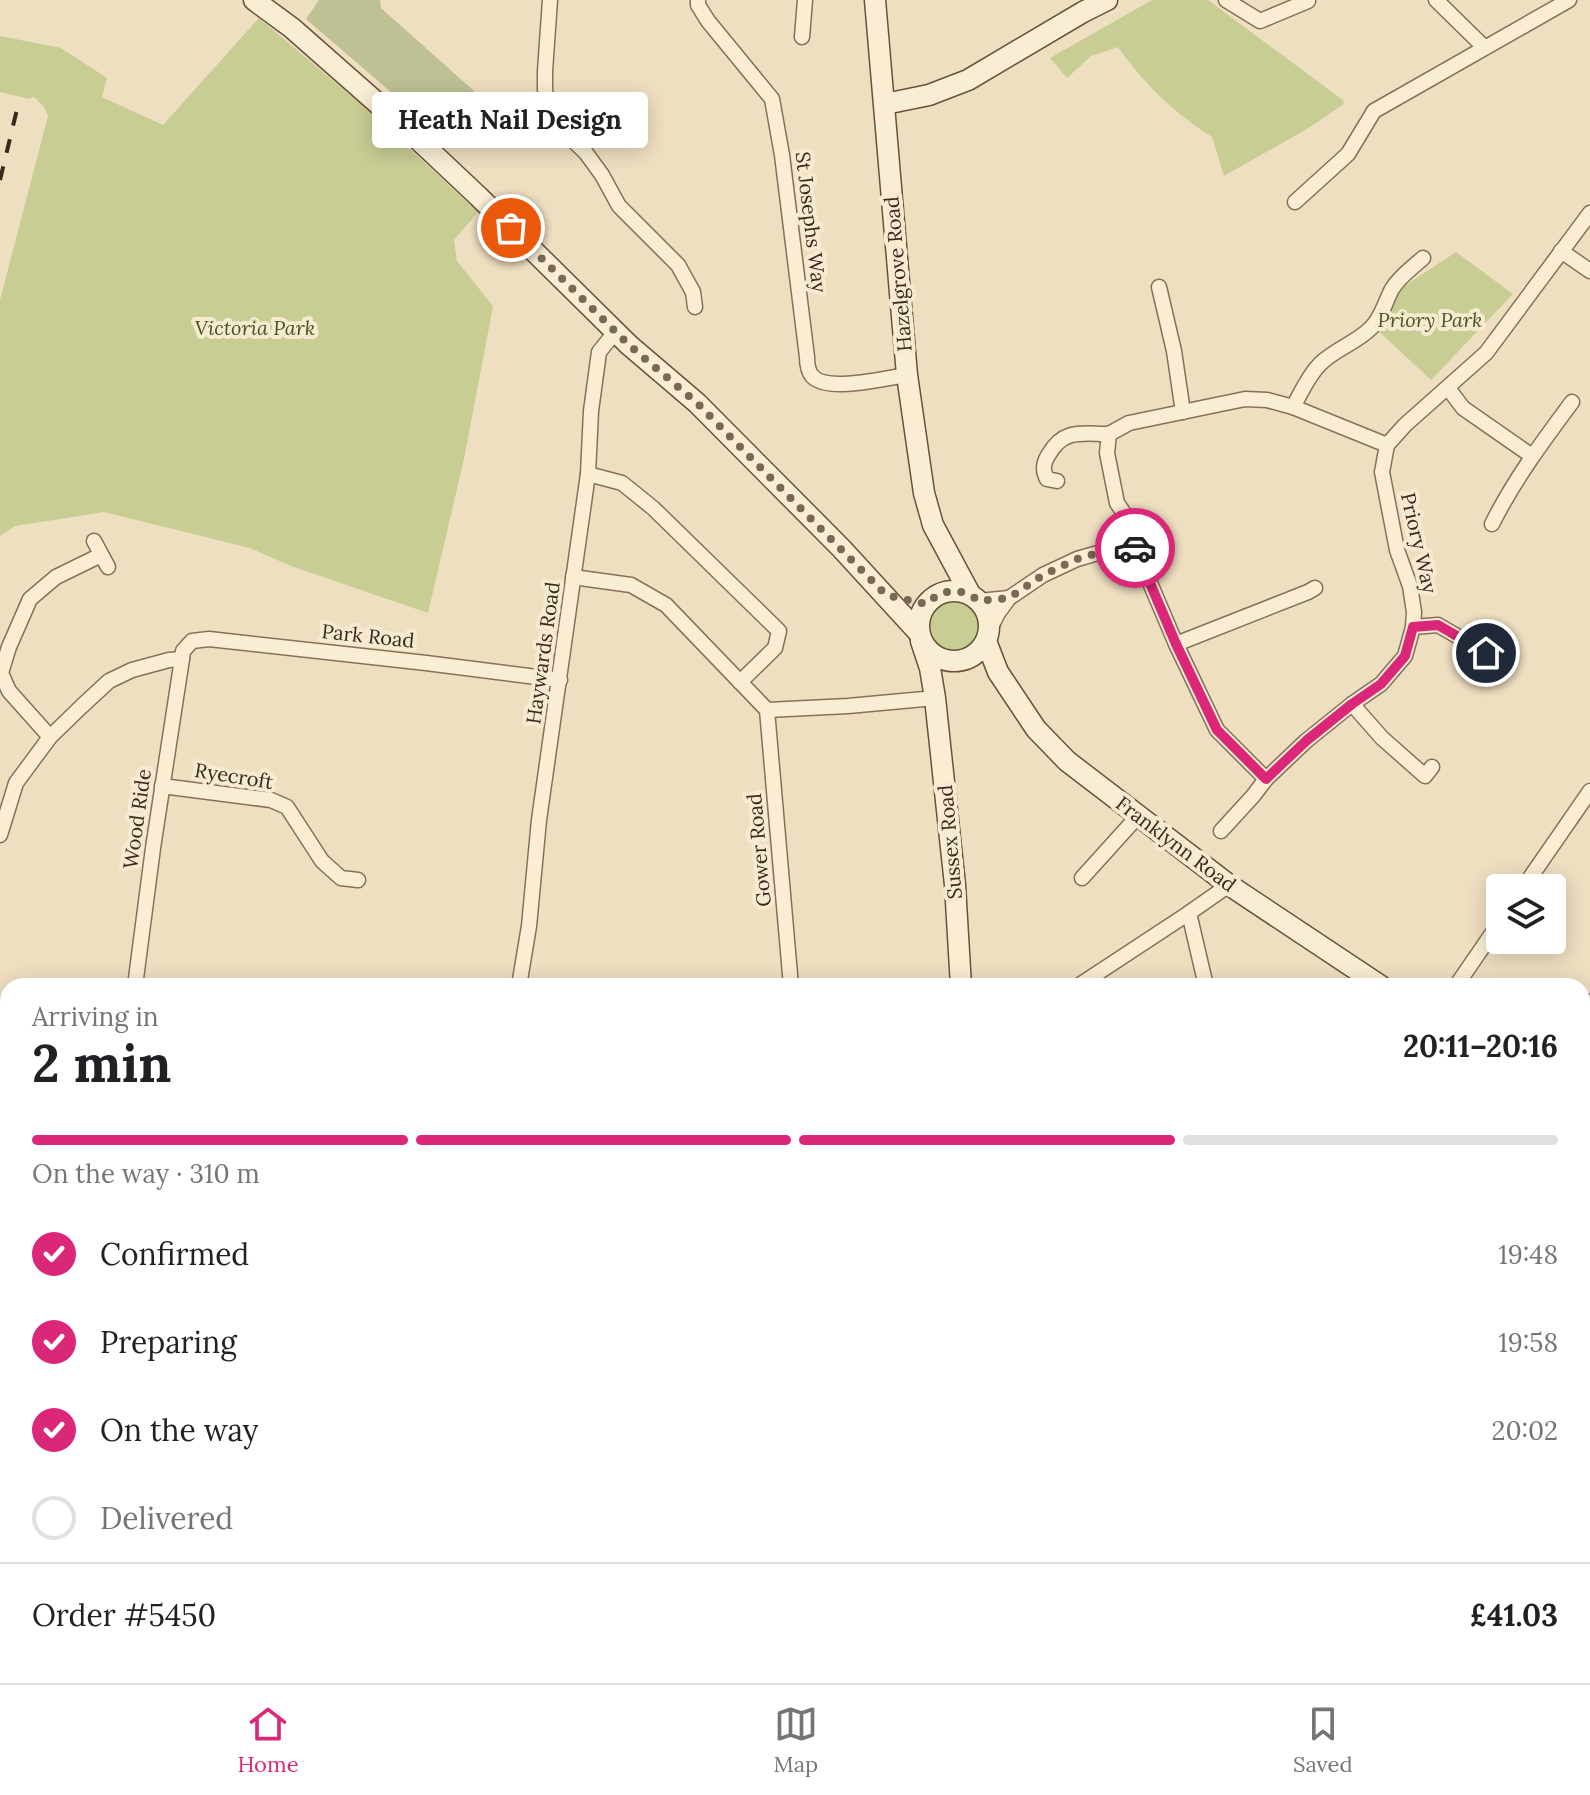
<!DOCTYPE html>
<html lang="en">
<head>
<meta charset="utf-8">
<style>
	:root { --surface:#fff; --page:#f2f2f2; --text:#202124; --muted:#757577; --line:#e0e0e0; --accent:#db2777 }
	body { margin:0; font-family:Lora,serif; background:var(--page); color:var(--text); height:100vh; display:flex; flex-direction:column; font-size:30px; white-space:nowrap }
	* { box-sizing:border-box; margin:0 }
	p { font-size:26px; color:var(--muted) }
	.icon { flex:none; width:44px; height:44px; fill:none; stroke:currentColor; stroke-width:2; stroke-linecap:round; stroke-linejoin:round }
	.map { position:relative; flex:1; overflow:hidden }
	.side { position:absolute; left:0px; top:978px; width:1590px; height:706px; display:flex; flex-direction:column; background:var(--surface); border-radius:24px 24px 0 0; box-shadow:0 4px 20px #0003 }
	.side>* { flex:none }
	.buttons { position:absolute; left:1486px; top:874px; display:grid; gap:16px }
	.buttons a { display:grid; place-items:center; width:80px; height:80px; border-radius:8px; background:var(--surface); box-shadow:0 4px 20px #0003; font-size:40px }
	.pin { position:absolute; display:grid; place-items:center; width:68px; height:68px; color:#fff; margin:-34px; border:4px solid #fff; border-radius:50%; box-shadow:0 2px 8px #0007 }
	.courier { position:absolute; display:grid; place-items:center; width:80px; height:80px; margin:-40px; border:6px solid #db2777; border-radius:50%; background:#fff; color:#222; box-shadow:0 2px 10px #0007 }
	.bubble { position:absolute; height:56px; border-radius:8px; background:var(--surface); box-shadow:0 4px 20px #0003; font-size:26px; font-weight:700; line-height:56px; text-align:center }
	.headline em { font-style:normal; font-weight:700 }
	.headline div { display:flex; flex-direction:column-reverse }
	.headline { display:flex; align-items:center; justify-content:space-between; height:136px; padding:0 32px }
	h1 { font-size:52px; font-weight:700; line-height:60px }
	.bar { display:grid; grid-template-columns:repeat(4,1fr); gap:12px 8px; align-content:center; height:96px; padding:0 32px }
	.bar i { height:10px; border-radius:6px; background:var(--line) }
	.bar .current { background:var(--accent) }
	.bar p { grid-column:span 4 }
	.line { display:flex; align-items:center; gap:20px; padding:0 32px; border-top:2px solid var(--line) }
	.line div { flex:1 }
	ol { padding:0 32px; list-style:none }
	li { display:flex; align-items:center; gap:24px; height:88px }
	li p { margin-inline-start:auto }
	li .icon { padding:8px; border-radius:50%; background:var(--accent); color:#fff; stroke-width:4 }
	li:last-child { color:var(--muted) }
	li i { width:44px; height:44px; border:4px solid var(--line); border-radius:50% }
	.tabs { display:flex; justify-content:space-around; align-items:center; height:112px; border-top:2px solid var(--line); background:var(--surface); font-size:22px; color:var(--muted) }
	.tabs a { display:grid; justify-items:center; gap:4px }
	.tabs .current { color:var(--accent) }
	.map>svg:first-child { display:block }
</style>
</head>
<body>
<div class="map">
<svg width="1590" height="1683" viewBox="0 0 1590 1683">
	<rect width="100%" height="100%" fill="#efdfc1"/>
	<g fill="#c8cd94">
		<path d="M 1152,0 L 1208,0 L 1343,100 L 1344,104 L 1307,129 L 1224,176 L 1212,137 C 1175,114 1143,83 1118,47 L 1091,56 L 1067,78 L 1050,58 Z"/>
		<path d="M 259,18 L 362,105 L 478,212 L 454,240 L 457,261 L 493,306 L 464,459 L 428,613 L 291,566 L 250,548 L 104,512 L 15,526 L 0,536 L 0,300 L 48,116 L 44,107 L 34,97 L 29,99 L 0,92 L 0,36 L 61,48 L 107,78 L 102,97 L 163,125 Z"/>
		<path d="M 1456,252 L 1513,294 L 1431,380 L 1373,326 L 1393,287 L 1406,285 Z"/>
		<circle cx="955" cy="626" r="26"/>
		<path d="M 1590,1579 L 1590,1650 L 1582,1648 L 1582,1584 Z"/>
	</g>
	<path fill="#bec194" d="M 319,0 L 380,0 L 381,8 L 474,91 L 436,131 L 306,19 Z"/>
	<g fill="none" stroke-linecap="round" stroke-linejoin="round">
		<defs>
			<g id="street">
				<path d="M 550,0 L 545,71 L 545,89 L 549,117 L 586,153 L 602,175 L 619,206 L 678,265 L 693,292 L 695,307"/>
				<path d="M 698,0 L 698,5 L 708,21 L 772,99 L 782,155 L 807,357 C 807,363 808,371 812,376 C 827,393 886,378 907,375"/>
				<path d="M 1226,0 L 1260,21 L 1308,1"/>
				<path d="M 1436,0 L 1484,47"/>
				<path d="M 802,37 L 805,0"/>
				<path d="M 1295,202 L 1348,154 L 1374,111 L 1569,0"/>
				<path d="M 1561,251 L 1590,271"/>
				<path d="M 1159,287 L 1174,351 L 1183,412"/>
				<path d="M 1448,388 L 1463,408 L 1532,456"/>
				<path d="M 1293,407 C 1301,393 1308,376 1320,364 C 1335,349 1356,343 1371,328 C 1382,317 1385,302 1392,289 C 1400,276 1412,268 1423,258"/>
				<path d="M 1109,434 L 1107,453 L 1117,503 L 1130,522 L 1133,543 L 1176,644 L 1217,730 L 1266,779"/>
				<path d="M 1109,434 L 1129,423 L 1245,399 L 1267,400 L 1293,407 L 1387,445"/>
				<path d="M 588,474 L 622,483 L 653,508 L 779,631 L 775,648 L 740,682"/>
				<path d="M 1057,481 L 1047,479 C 1042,470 1043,463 1049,454 C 1064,428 1083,434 1109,434"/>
				<path d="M 1492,524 C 1514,480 1543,441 1572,402"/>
				<path d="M 94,541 L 108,567"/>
				<path d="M 573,577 L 631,585 L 666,605 L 767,710 L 791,986"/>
				<path d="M 979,601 L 1009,598"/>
				<path d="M 1413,627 L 1438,625 L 1486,653"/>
				<path d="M 989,631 L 998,613 L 1009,598 L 1043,575 L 1077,559 L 1133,543"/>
				<path d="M 1176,644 L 1308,592 L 1315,588"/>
				<path d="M 1352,704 L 1382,738 L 1425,776 L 1432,767"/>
				<path d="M 767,710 L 848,706 L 935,698"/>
				<path d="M 50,737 L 9,691 L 1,673 L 9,647 L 30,599 L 56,577 L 101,555"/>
				<path d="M 162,786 L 271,800 L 287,807 L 322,861 L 341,878 L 358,880"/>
				<path d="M 1221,831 L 1253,796 L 1266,779 L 1306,741 L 1352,704 L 1381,684 L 1405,656 L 1413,627 L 1414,612 L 1410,586 L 1397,550 L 1382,472 L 1387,445 L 1405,425 L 1486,353 L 1590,213"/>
				<path d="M 0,835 L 16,783 L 50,737 L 82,706 L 109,681 L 132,670 L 169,660 L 182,659"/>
				<path d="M 1082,878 L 1138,816"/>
				<path d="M 1523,888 L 1590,791"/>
				<path d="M 1189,913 L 1206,986"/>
				<path d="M 135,986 L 153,848 L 182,659 L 183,651 L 192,641 L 209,639 L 426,663 L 560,680"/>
				<path d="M 519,986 L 529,926 L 539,820 L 588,474 L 591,411 L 599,352 L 616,331"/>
				<path d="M 1078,986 L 1189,913 L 1229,885"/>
				<path d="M 1456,986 L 1500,922"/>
				<path d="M 1582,1006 L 1586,1001"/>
				<path d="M 1582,1178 L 1590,1166"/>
				<path d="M 1582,1301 L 1590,1319"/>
				<path d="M 0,1354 L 8,1356"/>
				<path d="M 0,1456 L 8,1456"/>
				<path d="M 1582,1549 L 1590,1545"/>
				<path d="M 1582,1655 L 1588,1657 L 1590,1660"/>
				<path d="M 512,1676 L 527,1683"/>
				<path d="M 1179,1676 L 1190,1683"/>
				<path d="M 1491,1676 L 1495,1683"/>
				<path d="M 398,1683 L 406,1676"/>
				<path d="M 537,1683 L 542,1681 L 549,1683"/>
				<path d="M 672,1683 L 674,1676"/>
				<path d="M 1252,1683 L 1263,1676"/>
				<path d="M 1430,1683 L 1444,1676"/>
			</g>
			<g id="secondary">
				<path d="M 254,0 L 292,28 L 410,132 L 478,196 L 629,345 L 697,403 L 842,549 L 919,633"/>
				<path d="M 875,0 L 907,375 L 924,493 L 933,525 L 970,594"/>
				<path d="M 885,104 L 929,95 L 968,80 L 1083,12 L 1107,0"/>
				<circle cx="954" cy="626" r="35"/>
				<path d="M 921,641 L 930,668 L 935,698 L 955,885 L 961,986"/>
				<path d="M 986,641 L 998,672 L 1036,729 L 1067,761 L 1229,885 L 1381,986"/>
				<path d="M 1582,1119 L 1590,1124"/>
				<path d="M 1582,1571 L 1590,1567"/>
				<path d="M 964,1683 L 965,1676"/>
				<path d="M 1375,1683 L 1387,1676"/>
			</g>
		</defs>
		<use href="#street" stroke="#887058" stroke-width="17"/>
		<use href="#secondary" stroke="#6a513b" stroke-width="23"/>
		<use href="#street" stroke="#f9edd4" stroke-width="14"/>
		<use href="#secondary" stroke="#f9edd4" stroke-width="20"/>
		<path stroke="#38291d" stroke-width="4" stroke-dasharray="14 14" stroke-linecap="butt" d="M 0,180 L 19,101"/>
	</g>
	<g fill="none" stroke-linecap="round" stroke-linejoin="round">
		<path stroke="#786956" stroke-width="8" stroke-dasharray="0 14.4" d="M 511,228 L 629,345 L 697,403 L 886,595 L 926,604 C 943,588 961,587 979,601 L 1009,598 L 1043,575 L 1077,559 L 1133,543 L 1135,548"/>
		<path stroke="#db2777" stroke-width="10" d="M 1135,548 L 1176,644 L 1217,730 L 1266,779 L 1306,741 L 1352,704 L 1381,684 L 1405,656 L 1413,627 L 1438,625 L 1486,653"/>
	</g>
	<g text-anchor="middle" stroke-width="8" stroke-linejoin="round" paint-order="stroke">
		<g font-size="20" fill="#38291d" stroke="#f6ead0">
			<text transform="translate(811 222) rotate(83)" y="7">St Josephs Way</text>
			<text transform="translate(898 274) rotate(-95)" y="7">Hazelgrove Road</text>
			<text transform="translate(1419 543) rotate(77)" y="7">Priory Way</text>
			<text transform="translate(368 636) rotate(6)" y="7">Park Road</text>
			<text transform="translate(543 653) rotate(-82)" y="7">Haywards Road</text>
			<text transform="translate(234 776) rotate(9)" y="7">Ryecroft</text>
			<text transform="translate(137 819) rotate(-82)" y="7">Wood Ride</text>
			<text transform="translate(950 842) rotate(-95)" y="7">Sussex Road</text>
			<text transform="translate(1176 844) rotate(37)" y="7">Franklynn Road</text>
			<text transform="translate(759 850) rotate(-95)" y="7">Gower Road</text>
		</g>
		<g font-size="20" font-style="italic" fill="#4a5523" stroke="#f6ead0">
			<text x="1430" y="327">Priory Park</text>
			<text x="255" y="335">Victoria Park</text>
		</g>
	</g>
</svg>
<div class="buttons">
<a><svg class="icon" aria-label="layers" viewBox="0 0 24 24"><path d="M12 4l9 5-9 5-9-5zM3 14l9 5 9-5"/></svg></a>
</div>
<div class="pin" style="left:511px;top:228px;background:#ea580c"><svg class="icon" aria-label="bag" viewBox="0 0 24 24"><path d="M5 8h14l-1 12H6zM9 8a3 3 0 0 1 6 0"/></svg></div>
<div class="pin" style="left:1486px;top:653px;background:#1f2937"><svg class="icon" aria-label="home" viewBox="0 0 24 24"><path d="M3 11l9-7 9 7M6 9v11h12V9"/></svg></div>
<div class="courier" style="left:1135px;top:548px"><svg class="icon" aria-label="car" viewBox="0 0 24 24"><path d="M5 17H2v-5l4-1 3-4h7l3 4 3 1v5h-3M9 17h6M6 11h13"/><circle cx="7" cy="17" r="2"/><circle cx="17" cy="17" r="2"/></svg></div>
<div class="bubble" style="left:372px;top:92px;width:276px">Heath Nail Design</div>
<section class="side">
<div class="headline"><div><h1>2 min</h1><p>Arriving in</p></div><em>20:11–20:16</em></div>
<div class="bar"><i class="current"></i><i class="current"></i><i class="current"></i><i></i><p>On the way · 310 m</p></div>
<ol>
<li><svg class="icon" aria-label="check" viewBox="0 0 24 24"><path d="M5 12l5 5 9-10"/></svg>Confirmed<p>19:48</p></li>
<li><svg class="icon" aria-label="check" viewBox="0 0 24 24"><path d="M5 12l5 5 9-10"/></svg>Preparing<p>19:58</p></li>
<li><svg class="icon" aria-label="check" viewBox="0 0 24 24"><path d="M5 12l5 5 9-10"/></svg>On the way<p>20:02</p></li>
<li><i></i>Delivered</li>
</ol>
<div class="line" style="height:104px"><div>Order #5450</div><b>£41.03</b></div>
</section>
</div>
<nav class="tabs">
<a class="current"><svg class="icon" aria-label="home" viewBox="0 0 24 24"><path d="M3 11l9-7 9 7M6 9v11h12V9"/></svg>Home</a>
<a><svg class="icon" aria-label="map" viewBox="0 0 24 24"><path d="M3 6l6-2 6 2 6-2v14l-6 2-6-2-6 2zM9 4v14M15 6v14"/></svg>Map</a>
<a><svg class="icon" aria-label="saved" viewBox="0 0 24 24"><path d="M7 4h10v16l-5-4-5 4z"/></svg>Saved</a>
</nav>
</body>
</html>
